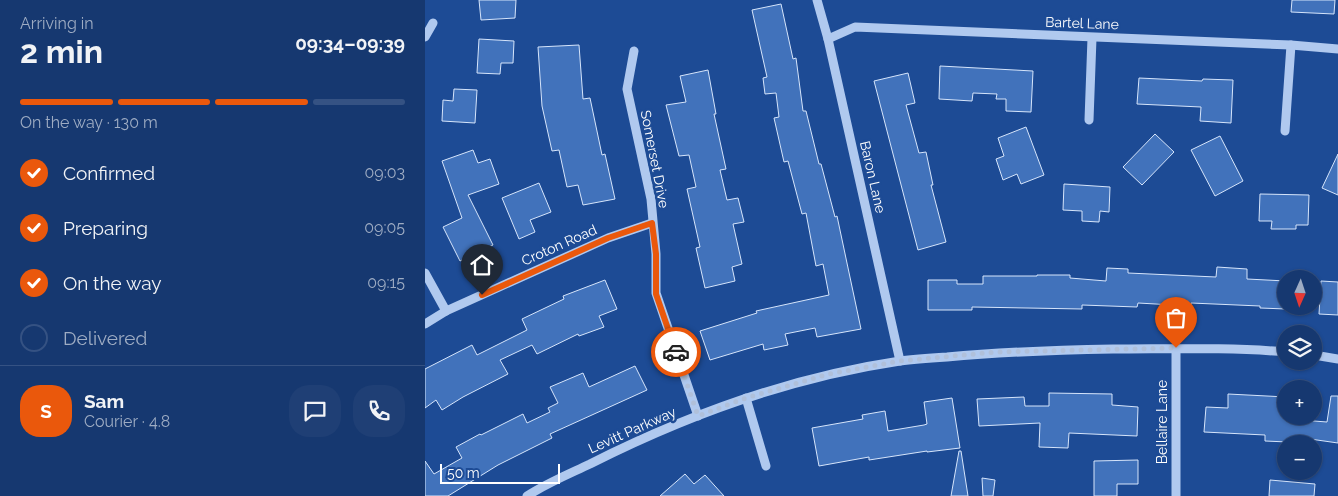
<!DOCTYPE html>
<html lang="en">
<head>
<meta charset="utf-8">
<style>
	:root { --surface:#163870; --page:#1f3f75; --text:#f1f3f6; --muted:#9eacc3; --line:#355283; --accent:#ea580c }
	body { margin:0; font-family:Raleway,sans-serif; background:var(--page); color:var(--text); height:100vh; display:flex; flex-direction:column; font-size:19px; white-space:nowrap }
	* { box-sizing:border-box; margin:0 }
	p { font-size:16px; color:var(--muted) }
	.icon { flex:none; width:28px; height:28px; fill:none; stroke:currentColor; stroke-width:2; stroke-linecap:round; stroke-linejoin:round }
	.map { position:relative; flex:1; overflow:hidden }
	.details { display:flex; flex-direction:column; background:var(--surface); width:425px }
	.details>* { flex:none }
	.needle { width:32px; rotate:183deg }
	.controls { position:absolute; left:852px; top:270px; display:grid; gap:10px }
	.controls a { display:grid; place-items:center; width:45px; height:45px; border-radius:50%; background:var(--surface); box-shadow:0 1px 4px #0004,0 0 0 1px var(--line); font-size:25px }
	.scale { position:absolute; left:15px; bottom:12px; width:120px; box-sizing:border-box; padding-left:5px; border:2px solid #fff; border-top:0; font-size:14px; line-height:18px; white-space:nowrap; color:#fff; -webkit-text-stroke:4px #1d4b95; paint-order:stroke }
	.pin { position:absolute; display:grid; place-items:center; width:42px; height:42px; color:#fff; margin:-51px -21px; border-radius:50% 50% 50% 0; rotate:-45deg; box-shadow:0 0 5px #0007 }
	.pin .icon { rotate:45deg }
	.courier { position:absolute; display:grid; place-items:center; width:50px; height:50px; margin:-25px; border:4px solid #ea580c; border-radius:50%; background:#fff; color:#222; box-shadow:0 1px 6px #0007 }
	.headline em { font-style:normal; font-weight:700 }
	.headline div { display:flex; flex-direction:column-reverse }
	.headline { display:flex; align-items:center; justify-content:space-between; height:85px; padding:0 20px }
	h1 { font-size:32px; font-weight:700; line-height:38px }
	.bar { display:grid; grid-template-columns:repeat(4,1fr); gap:8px 5px; align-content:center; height:60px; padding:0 20px }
	.bar i { height:6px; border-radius:4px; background:var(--line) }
	.bar .on { background:var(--accent) }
	.bar p { grid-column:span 4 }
	.line { display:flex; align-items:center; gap:12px; padding:0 20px; border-top:1px solid var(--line) }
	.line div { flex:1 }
	.round { display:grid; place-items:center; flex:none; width:52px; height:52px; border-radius:20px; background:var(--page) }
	ol { padding:0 20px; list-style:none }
	li { display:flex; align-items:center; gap:15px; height:55px }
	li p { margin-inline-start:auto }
	li .icon { padding:5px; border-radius:50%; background:var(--accent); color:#fff; stroke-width:4 }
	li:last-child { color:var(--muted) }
	li i { width:28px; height:28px; border:2px solid var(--line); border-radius:50% }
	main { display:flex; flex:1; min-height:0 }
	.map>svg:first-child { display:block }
</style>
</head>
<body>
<main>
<section class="details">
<div class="headline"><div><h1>2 min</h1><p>Arriving in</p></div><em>09:34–09:39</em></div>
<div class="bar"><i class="on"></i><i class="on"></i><i class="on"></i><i></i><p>On the way · 130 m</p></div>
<ol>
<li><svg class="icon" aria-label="check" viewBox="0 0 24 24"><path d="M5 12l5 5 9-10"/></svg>Confirmed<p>09:03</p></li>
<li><svg class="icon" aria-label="check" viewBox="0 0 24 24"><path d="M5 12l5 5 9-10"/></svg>Preparing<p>09:05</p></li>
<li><svg class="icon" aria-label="check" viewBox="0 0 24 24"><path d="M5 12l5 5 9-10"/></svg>On the way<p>09:15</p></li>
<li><i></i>Delivered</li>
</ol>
<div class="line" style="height:90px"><b class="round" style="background:var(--accent);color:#fff">S</b><div><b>Sam</b><p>Courier · 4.8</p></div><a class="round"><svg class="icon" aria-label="chat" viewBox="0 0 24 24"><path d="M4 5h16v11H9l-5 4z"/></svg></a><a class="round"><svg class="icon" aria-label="phone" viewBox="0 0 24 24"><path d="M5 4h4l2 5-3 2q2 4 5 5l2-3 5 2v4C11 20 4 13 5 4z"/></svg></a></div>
</section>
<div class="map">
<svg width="913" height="496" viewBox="0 0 913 496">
	<rect width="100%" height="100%" fill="#1d4b95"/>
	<g fill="#4172bb" stroke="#d6e5fb">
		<path d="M 54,0 L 91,0 L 90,18 L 56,20 Z"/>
		<path d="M 867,0 L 910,0 L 909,14 L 866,12 Z"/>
		<path d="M 356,4 L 368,59 L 371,58 L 378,111 L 381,111 L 394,164 L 396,164 L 410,217 L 412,216 L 436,329 L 392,337 L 390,328 L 360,334 L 363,345 L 339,350 L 338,344 L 285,360 L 275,331 L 332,313 L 331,311 L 404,295 L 398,264 L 391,266 L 381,213 L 377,214 L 363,161 L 359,162 L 349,118 L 354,117 L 351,93 L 340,94 L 338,78 L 342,77 L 327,10 Z"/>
		<path d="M 54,39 L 89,41 L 88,63 L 76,63 L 75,74 L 52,73 Z"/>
		<path d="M 154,45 L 158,99 L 165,98 L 177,155 L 180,154 L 190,199 L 158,205 L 153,185 L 142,187 L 134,150 L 127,151 L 117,106 L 113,47 Z"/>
		<path d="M 515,66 L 608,71 L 606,112 L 581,111 L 581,99 L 571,99 L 572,94 L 548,93 L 547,101 L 514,99 Z"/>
		<path d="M 283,70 L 291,114 L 289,114 L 301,169 L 295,170 L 302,200 L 313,198 L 319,222 L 308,224 L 317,264 L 307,267 L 310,281 L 280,288 L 271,248 L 275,247 L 262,189 L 271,187 L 264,155 L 254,156 L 241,105 L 261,102 L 255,76 Z"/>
		<path d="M 483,73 L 490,103 L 481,105 L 494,153 L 501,152 L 508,185 L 506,185 L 521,242 L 493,250 L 449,81 Z"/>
		<path d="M 714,78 L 777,81 L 778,79 L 808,80 L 806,123 L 775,121 L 776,107 L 712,104 Z"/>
		<path d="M 29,89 L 52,90 L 50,123 L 17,121 L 18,100 L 28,101 Z"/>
		<path d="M 601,127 L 619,175 L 596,184 L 592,174 L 578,180 L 571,159 L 579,156 L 573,138 Z"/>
		<path d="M 730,134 L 749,152 L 717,185 L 698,167 Z"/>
		<path d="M 795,136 L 818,181 L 790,196 L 766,150 Z"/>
		<path d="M 48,150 L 53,163 L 65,159 L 74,184 L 43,195 L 68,245 L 35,261 L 18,227 L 37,218 L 17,161 Z"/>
		<path d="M 913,154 L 913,195 L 897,188 Z"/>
		<path d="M 114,183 L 126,212 L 105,220 L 110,232 L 94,239 L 77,198 Z"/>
		<path d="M 639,184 L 685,187 L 684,212 L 675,211 L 674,222 L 657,221 L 657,211 L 638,210 Z"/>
		<path d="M 835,194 L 884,195 L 883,225 L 871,225 L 871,229 L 846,229 L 847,221 L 834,221 Z"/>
		<path d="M 792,267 L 822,269 L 822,279 L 861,281 L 861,309 L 835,308 L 835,306 L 766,303 L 766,306 L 713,303 L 712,307 L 657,305 L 657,309 L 547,307 L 547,310 L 503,310 L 503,280 L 532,280 L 532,284 L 558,284 L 558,276 L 612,276 L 612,275 L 645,275 L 645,278 L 681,281 L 682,268 L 703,269 L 703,273 L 791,277 Z"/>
		<path d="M 180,280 L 192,309 L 174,316 L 179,327 L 154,336 L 153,334 L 112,354 L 107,345 L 75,360 L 83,374 L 38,397 L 17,410 L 11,400 L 0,408 L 0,369 L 47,345 L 52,355 L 102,330 L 97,319 L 139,299 L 138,296 Z"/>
		<path d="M 896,281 L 913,282 L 913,315 L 894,314 Z"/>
		<path d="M 210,366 L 222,390 L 125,434 L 127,438 L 73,465 L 23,496 L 0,496 L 0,461 L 9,474 L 37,458 L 31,447 L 55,434 L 56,435 L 98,414 L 102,423 L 125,412 L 123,408 L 133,403 L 125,387 L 158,373 L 164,387 Z"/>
		<path d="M 624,393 L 687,394 L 687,405 L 713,407 L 712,436 L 644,433 L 643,448 L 614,447 L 615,423 L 554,426 L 552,399 L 599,397 L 600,406 L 624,406 Z"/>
		<path d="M 803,394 L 861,397 L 861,416 L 864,416 L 863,419 L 902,422 L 906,396 L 913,396 L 913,443 L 885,439 L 885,443 L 840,441 L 840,435 L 779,432 L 781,407 L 803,408 Z"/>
		<path d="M 527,398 L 535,448 L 502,452 L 502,451 L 444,460 L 444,457 L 394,466 L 387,428 L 438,419 L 437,415 L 460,411 L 463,431 L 499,425 L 502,424 L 499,402 Z"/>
		<path d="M 534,451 L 536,451 L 543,496 L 526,496 Z"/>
		<path d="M 713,460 L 713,484 L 692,484 L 692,496 L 669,496 L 669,461 Z"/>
		<path d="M 260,474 L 269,484 L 280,475 L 299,496 L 235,496 Z"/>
		<path d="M 557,478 L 570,480 L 568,496 L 558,496 Z"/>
		<path d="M 845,480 L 890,484 L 889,496 L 844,496 Z"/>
	</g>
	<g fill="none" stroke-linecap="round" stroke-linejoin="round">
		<g stroke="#b0c9ef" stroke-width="9">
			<path d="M 392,0 L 403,39 L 475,361"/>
			<path d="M 0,37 L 8,23"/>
			<path d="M 403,39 L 430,27 L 866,45 L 913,49"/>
			<path d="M 209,51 L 202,89 L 226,199 L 231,254 L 231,293 L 273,416"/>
			<path d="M 664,120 L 667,38"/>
			<path d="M 860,131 L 866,45"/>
			<path d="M 0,273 L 21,311"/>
			<path d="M 0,324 L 21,311 L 183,238 L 227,223"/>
			<path d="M 889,355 L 913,359"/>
			<path d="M 321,398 L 341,466"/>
			<path d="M 102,496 C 122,483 144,474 165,464 C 262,415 367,377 475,361 C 490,359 506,358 522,357 C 577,352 632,350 688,349 C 745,349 804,347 861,352"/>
			<path d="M 751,496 L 751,349"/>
		</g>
	</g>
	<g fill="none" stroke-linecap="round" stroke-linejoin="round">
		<path stroke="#b0c0da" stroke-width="5" stroke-dasharray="0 9" d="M 251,352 L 273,416 L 321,398 L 404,374 L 475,361 L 571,352 L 751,348"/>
		<path stroke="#ea580c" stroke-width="6" d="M 57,295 L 183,238 L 227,223 L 231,254 L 231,294 L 251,352"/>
	</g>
	<g text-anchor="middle" stroke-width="5" stroke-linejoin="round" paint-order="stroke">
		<g font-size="14" fill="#fff" stroke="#1d4b95">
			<text transform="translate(657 23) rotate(2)" y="5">Bartel Lane</text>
			<text transform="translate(230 159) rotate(79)" y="5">Somerset Drive</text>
			<text transform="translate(448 177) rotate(77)" y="5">Baron Lane</text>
			<text transform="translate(134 245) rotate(-24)" y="5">Croton Road</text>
			<text transform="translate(737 422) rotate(-90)" y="5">Bellaire Lane</text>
			<text transform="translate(207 430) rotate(-24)" y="5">Levitt Parkway</text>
		</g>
	</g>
</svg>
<div class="controls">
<a><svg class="needle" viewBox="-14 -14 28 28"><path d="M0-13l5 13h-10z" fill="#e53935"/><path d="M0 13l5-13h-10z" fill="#9eacc3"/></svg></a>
<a><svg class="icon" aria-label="layers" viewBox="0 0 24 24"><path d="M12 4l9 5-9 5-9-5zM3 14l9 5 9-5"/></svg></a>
<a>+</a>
<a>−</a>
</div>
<div class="scale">50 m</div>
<div class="pin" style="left:751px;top:348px;background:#ea580c"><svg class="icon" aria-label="bag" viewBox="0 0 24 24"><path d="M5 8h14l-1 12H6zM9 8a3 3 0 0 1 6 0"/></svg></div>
<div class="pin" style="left:57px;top:295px;background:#1f2937"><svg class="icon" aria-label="home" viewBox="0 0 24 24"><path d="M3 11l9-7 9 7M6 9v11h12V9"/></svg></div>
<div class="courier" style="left:251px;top:352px"><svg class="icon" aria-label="car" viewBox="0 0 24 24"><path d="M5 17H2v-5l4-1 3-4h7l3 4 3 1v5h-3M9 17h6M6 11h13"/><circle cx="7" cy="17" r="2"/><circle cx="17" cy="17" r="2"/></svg></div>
</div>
</main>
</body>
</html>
